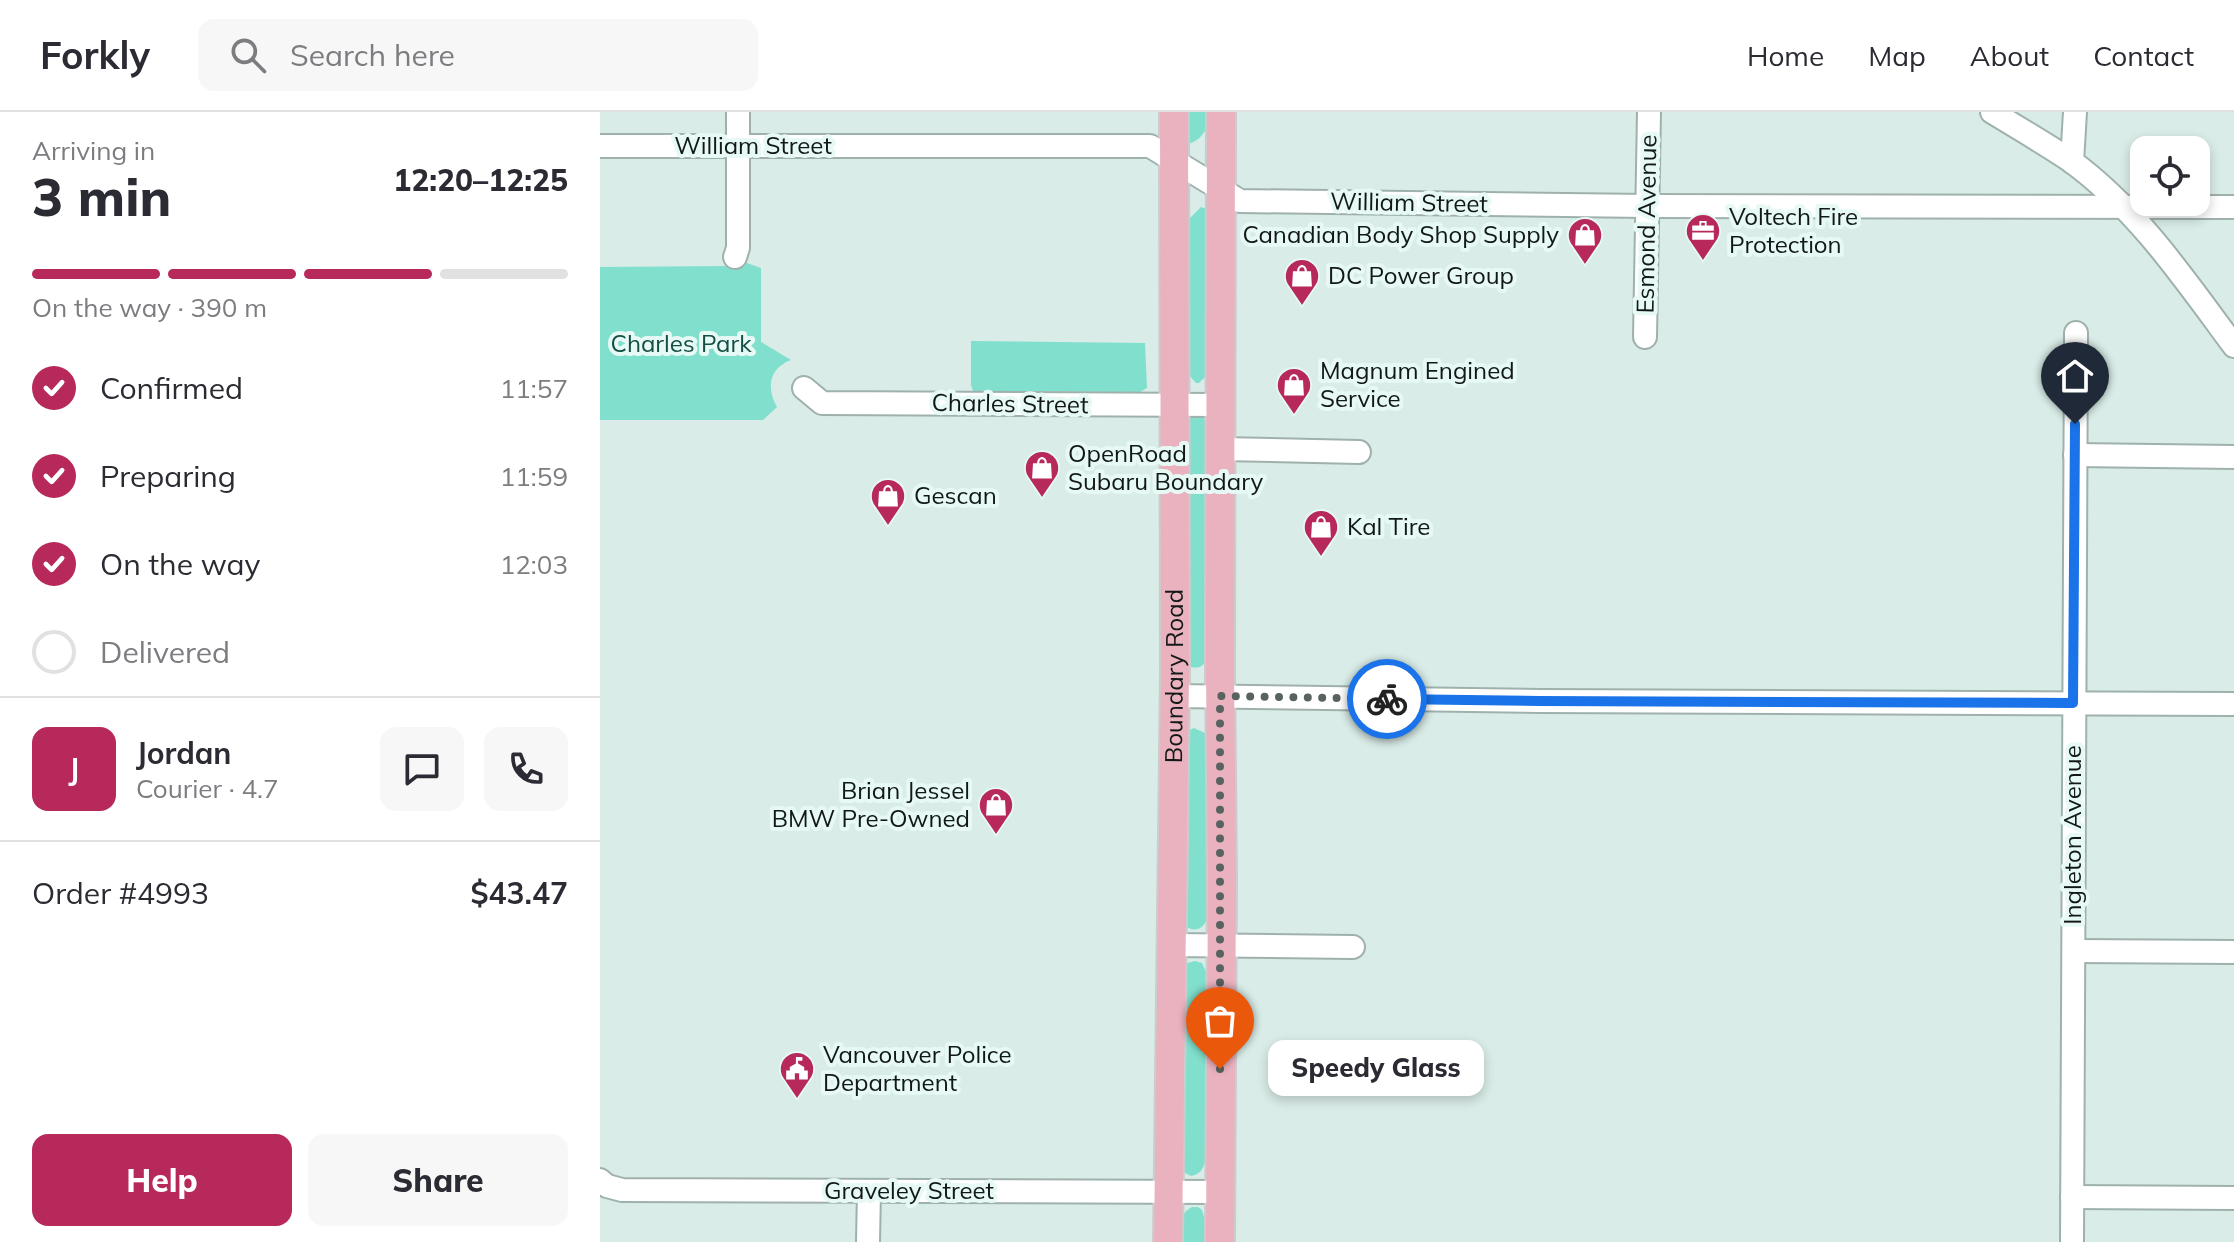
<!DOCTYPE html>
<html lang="en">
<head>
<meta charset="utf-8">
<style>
	:root { --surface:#fff; --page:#f7f7f7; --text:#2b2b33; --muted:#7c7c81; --line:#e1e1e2; --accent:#b7295b }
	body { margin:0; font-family:Mulish,sans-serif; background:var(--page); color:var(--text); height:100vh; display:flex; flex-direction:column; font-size:30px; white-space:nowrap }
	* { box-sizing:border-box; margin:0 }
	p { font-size:26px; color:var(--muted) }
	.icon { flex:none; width:44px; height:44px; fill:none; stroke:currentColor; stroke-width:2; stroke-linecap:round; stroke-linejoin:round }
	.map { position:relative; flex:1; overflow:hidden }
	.details { display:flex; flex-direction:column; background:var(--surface); width:600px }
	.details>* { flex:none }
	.controls { position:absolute; left:1530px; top:24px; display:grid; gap:16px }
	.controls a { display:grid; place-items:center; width:80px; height:80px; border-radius:16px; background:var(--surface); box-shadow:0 4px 12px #0003; font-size:40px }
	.pin { position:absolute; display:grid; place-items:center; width:68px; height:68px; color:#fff; margin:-82px -34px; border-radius:50% 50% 50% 0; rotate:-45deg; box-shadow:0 0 8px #0007 }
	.pin .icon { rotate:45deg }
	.courier { position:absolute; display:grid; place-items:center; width:80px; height:80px; margin:-40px; border:6px solid #1a73e8; border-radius:50%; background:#fff; color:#222; box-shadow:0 2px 10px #0007 }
	.bubble { position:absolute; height:56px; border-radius:16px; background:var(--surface); box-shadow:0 4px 12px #0003; font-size:26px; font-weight:800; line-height:56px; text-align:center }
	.overview em { font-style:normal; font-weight:800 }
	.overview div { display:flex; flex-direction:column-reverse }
	.overview { display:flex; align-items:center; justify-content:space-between; height:136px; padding:0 32px }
	h1 { font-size:52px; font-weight:800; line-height:60px }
	.bar { display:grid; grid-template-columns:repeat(4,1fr); gap:12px 8px; align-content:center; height:96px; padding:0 32px }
	.bar i { height:10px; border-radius:6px; background:var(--line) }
	.bar .active { background:var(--accent) }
	.bar p { grid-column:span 4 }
	.line { display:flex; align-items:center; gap:20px; padding:0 32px; border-top:2px solid var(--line) }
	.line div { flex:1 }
	.round { display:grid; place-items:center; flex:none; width:84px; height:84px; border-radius:16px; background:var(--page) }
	ol { padding:0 32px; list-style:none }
	li { display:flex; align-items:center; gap:24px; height:88px }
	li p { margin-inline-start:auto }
	li .icon { padding:8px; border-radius:50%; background:var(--accent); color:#fff; stroke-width:4 }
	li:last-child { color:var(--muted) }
	li i { width:44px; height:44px; border:4px solid var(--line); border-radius:50% }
	.action { display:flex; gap:16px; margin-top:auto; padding:16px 32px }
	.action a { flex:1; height:92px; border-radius:16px; background:var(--accent); color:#fff; font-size:32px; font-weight:800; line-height:92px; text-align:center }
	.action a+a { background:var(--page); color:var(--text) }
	header { display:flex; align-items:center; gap:48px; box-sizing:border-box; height:112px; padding:0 40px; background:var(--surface); border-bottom:2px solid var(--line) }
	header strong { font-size:38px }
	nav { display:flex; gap:44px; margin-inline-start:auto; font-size:28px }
	.search { width:560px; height:72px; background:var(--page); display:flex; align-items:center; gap:20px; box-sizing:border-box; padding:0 28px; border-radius:16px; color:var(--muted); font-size:30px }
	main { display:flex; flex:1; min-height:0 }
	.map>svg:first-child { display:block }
</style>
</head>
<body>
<header>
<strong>Forkly</strong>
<div class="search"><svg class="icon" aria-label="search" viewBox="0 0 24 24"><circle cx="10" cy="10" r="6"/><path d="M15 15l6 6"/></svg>Search here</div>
<nav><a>Home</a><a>Map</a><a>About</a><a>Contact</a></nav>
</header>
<main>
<section class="details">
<div class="overview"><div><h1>3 min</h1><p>Arriving in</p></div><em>12:20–12:25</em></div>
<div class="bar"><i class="active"></i><i class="active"></i><i class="active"></i><i></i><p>On the way · 390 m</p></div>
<ol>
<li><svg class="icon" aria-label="check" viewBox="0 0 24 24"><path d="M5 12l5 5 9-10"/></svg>Confirmed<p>11:57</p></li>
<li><svg class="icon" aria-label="check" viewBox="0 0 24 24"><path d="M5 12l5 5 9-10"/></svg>Preparing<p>11:59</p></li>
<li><svg class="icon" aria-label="check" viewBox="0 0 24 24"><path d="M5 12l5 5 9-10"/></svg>On the way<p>12:03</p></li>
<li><i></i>Delivered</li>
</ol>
<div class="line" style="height:144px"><b class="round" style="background:var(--accent);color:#fff">J</b><div><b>Jordan</b><p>Courier · 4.7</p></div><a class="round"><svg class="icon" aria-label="chat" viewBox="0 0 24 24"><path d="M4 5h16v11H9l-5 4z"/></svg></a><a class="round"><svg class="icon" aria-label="phone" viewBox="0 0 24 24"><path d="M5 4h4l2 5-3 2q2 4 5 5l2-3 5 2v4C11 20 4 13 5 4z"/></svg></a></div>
<div class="line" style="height:104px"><div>Order #4993</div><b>$43.47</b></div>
<div class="action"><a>Help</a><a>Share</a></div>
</section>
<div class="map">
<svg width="1634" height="1130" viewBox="0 0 1634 1130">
	<rect width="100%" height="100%" fill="#d9ece7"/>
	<g fill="#81dfcd">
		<path d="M 581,0 L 610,0 C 609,13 604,26 591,31 L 584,28 Z"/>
		<path d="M 601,95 L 609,98 L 607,263 L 599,271 L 596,271 L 588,262 L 583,128 L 589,107 Z"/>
		<path d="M 144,150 L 161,156 L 161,230 L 191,248 C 169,256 166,276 177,295 L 163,308 L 0,308 L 0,155 L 131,154 Z"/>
		<path d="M 371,229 L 545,231 L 547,276 L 540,280 L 373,279 L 371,273 Z"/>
		<path d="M 597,302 L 604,306 L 607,312 L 606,549 C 602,556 596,557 588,554 L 588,305 Z"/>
		<path d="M 594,616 L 605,621 L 608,630 L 607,806 C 604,818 593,821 584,813 L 585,620 Z"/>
		<path d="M 595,849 L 602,851 L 607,862 L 606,1045 C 604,1055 602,1062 591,1064 L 585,1061 L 582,1056 L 584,852 Z"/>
		<path d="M 592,1095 L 598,1095 L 602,1098 L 606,1111 L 607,1130 L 579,1130 C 580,1116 578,1102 592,1095 Z"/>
	</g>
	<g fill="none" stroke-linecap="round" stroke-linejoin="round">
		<defs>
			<g id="minor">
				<path d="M 1392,0 C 1418,16 1446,32 1471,49 C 1538,98 1585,168 1634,234"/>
				<path d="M 0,34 L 550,34 L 640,89 L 1048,94 L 1634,95"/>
				<path d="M 1472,50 L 1475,0"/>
				<path d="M 135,145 L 138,136 L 138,0"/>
				<path d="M 1045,225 L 1049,0"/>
				<path d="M 204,276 L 222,291 L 620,293"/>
				<path d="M 621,337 L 759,340"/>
				<path d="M 1475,343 L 1634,345"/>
				<path d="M 574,584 L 940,589 L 1634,592"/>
				<path d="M 571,833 L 753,835"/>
				<path d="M 1474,839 L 1634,840"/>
				<path d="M 0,1068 L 7,1074 L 22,1078 L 619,1080"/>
				<path d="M 1472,1085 L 1634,1086"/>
				<path d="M 268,1130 L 269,1079"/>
				<path d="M 1472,1130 L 1476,221"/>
			</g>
			<g id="major">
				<path id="s1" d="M 568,1130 L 575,562 L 574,0"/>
				<path d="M 620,1130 L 622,766 L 620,561 L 621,0"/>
			</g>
		</defs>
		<use href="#minor" stroke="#9fb1ad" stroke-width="26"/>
		<use href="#major" stroke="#cbcccc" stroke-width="32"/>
		<use href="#minor" stroke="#fff" stroke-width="22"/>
		<use href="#major" stroke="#eab2bf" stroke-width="28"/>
	</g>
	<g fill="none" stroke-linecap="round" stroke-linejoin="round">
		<path stroke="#586260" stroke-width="8" stroke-dasharray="0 14.4" d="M 620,957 L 620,584 L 787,587"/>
		<path stroke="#1a73e8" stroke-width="10" d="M 787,587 L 940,589 L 1473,591 L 1475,312"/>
	</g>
	<defs>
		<symbol id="office-pin" viewBox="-11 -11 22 30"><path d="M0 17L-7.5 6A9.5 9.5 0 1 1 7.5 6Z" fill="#b7295b" stroke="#e6f9f5"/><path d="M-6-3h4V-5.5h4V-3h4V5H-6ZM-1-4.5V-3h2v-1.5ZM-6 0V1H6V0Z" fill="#fff"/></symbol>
		<symbol id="shop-pin" viewBox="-11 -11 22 30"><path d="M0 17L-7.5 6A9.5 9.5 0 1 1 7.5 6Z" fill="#b7295b" stroke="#e6f9f5"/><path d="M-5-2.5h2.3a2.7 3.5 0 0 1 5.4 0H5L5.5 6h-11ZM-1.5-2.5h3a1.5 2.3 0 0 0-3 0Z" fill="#fff"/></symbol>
		<symbol id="civic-pin" viewBox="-11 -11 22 30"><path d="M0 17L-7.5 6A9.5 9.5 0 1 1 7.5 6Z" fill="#b7295b" stroke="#e6f9f5"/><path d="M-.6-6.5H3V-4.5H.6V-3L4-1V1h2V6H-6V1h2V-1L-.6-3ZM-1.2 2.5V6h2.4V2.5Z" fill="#fff"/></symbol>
	</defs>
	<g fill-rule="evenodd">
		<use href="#office-pin" x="1083" y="99" width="40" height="54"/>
		<use href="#shop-pin" x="965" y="103" width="40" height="54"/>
		<use href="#shop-pin" x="682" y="144" width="40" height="54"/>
		<use href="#shop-pin" x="674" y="253" width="40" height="54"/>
		<use href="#shop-pin" x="422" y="336" width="40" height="54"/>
		<use href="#shop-pin" x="268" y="364" width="40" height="54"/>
		<use href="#shop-pin" x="701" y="395" width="40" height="54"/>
		<use href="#shop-pin" x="376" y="673" width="40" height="54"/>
		<use href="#civic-pin" x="177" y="937" width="40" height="54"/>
	</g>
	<g text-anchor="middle" stroke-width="8" stroke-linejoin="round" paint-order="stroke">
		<g font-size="24" fill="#121817" stroke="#e6f9f5">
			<text x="153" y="42">William Street</text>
			<text transform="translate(809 91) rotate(1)" y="8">William Street</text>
			<text transform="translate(1047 112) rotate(-89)" y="8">Esmond Avenue</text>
			<text transform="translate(410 292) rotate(1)" y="8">Charles Street</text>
			<text dy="8" stroke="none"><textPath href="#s1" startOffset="566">Boundary Road</textPath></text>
			<text transform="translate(1473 723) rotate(-90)" y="8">Ingleton Avenue</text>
			<text x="309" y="1087">Graveley Street</text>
		</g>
		<g font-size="24" fill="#121817" stroke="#e6f9f5" text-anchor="start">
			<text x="1129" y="113">Voltech Fire<tspan x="1129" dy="28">Protection</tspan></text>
			<text x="959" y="131" text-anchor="end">Canadian Body Shop Supply</text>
			<text x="728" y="172">DC Power Group</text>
			<text x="720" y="267">Magnum Engined<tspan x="720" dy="28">Service</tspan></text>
			<text x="468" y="350">OpenRoad<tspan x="468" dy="28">Subaru Boundary</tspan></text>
			<text x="314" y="392">Gescan</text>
			<text x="747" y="423">Kal Tire</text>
			<text x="370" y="687" text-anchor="end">Brian Jessel<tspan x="370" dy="28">BMW Pre-Owned</tspan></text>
			<text x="223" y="951">Vancouver Police<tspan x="223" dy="28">Department</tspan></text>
		</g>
		<g font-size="24" fill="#144d44" stroke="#e6f9f5">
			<text x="81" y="240">Charles Park</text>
		</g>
	</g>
</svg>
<div class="controls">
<a><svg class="icon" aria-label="locate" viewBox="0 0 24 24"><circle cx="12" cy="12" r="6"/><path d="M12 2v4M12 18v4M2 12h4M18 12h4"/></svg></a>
</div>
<div class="pin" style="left:620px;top:957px;background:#ea580c"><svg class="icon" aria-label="bag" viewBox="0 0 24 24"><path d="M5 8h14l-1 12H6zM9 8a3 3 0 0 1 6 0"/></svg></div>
<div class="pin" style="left:1475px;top:312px;background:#1f2937"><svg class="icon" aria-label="home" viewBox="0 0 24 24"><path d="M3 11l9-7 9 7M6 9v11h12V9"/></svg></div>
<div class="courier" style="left:787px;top:587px"><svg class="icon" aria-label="bike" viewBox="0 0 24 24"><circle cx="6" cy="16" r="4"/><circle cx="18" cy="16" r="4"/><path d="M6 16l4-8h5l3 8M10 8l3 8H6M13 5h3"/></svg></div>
<div class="bubble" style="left:668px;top:928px;width:216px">Speedy Glass</div>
</div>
</main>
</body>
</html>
